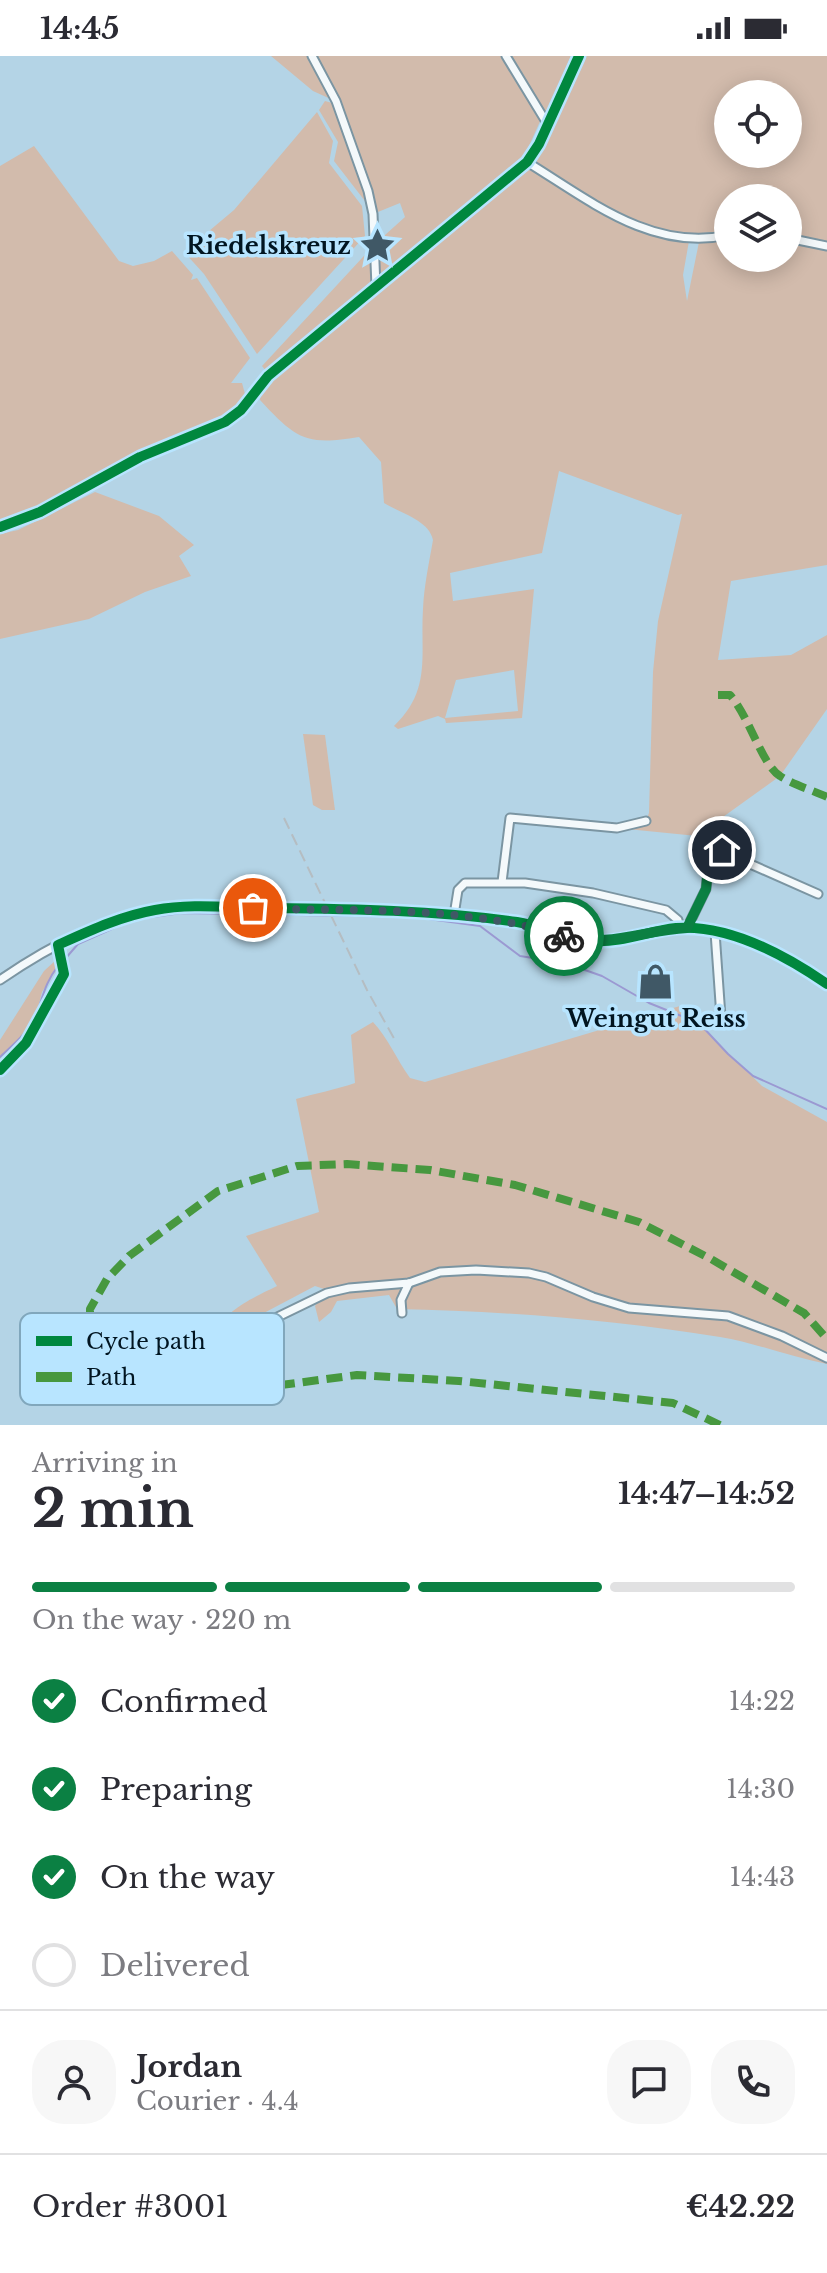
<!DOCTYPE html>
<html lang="en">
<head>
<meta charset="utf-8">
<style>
	:root { --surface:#fff; --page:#f7f7f7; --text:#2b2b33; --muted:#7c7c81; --line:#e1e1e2; --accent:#0b8043 }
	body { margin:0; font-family:"Libre Baskerville",serif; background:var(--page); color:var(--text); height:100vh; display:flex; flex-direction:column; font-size:30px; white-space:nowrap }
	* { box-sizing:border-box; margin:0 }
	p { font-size:26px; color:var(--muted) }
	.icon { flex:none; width:44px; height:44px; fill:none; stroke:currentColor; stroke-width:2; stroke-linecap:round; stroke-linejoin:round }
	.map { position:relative; height:1369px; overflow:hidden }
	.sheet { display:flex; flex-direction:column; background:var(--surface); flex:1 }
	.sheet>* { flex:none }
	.buttons { position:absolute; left:714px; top:24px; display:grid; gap:16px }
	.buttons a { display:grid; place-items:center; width:88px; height:88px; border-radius:50%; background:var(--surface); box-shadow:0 4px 20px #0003; font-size:40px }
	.pin { position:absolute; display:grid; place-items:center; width:68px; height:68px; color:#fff; margin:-34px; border:4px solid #fff; border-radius:50%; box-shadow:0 2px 8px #0007 }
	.courier { position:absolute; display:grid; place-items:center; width:80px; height:80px; margin:-40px; border:6px solid #0b8043; border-radius:50%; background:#fff; color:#222; box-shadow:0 2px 10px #0007 }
	.summary em { font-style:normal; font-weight:800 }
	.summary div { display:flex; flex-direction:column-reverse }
	.summary { display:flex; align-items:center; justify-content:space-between; height:136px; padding:0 32px }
	h1 { font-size:52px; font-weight:800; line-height:60px }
	.bar { display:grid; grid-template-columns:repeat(4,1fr); gap:12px 8px; align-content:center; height:96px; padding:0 32px }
	.bar i { height:10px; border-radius:6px; background:var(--line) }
	.bar .on { background:var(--accent) }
	.bar p { grid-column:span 4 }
	.line { display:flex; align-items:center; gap:20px; padding:0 32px; border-top:2px solid var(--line) }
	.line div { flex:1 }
	.round { display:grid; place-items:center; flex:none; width:84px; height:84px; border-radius:32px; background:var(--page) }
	ol { padding:0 32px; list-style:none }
	li { display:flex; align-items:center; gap:24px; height:88px }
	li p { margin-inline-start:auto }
	li .icon { padding:8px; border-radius:50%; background:var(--accent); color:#fff; stroke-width:4 }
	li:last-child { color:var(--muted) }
	li i { width:44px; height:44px; border:4px solid var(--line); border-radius:50% }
	.status { display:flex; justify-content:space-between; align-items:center; height:56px; padding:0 40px; background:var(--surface); direction:ltr }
	.status svg { height:22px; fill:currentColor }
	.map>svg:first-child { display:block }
</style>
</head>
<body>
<div class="status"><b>14:45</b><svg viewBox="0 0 49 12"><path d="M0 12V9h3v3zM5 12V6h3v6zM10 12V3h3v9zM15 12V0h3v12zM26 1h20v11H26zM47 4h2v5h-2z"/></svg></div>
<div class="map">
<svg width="827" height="1369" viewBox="0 0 827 1369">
	<rect width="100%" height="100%" fill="#b4d4e6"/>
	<g fill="#d2bbac" fill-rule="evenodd">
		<path d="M 271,0 L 503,0 L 542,61 L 524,101 L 495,128 L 266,315 L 262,310 L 375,188 L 405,161 L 400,147 L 373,158 L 370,168 L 368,149 L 334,105 L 338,86 L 319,54 L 325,45 L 332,47 L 335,45 L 313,35 Z"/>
		<path d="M 512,0 L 571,0 L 546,57 Z"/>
		<path d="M 583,0 L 827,0 L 827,186 L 788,177 L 788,142 L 728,142 L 728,175 C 714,176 698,178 684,177 C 628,174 583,137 538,107 L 534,101 ZM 728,38 L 788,38 L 788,98 L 728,98 Z"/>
		<path d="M 317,56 L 333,85 L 329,107 L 362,150 L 365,180 L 257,298 L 204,218 L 184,196 L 234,154 Z"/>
		<path d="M 34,90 L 119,205 L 133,210 L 154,205 L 172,195 L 193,219 L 191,224 L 197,222 L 250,302 L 231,327 L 242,327 L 245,338 L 241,354 L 225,366 L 140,401 L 40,456 L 0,471 L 0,110 Z"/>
		<path d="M 529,114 L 537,116 C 585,148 629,180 689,185 L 683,219 L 687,245 L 699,186 L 728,182 L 728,202 L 788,202 L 788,186 L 827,194 L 827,509 L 731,525 L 718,604 L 791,599 L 827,579 L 827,653 L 780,720 L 716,766 L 717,782 L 617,772 L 646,765 L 649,757 L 653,616 L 658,565 L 682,458 L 678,459 L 559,415 L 542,497 L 450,517 L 453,545 L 534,533 L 522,662 L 446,667 L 445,663 L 438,660 L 398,673 L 394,670 C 432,634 420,599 423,553 C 424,530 429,507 433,484 C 429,464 400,457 384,447 L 381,406 L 359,381 C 306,390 296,383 260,344 L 261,336 L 281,315 L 521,115 ZM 514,614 L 518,655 L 445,662 L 456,624 Z"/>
		<path d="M 95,436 L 159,460 L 194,489 L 179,500 L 191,520 L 145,536 L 89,563 L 0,583 L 0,478 L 18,474 Z"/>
		<path d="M 303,678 L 325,679 L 335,754 L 322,754 L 313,749 Z"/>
		<path d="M 56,904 L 60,908 L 42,936 L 36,959 L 24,978 L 0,1001 L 0,984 L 44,915 Z"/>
		<path d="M 680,950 L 762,1030 L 827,1066 L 827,1308 C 791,1301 756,1287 720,1281 C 614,1264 505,1255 397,1253 L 389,1239 L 337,1245 L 331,1256 L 319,1266 L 315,1250 L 327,1234 L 315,1230 L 262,1258 L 243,1272 L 252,1293 C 241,1293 230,1293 224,1283 C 208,1259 262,1238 277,1230 L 246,1180 L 319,1156 L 296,1043 C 316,1037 335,1034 355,1027 L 351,979 L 373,966 C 388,982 397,1004 410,1022 L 425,1026 Z"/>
	</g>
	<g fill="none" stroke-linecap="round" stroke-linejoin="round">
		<g stroke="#9b99d2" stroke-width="2">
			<path d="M 65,903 L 78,888 L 132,864 L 181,857 L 414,861 L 480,870 L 520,900 L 565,907 L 602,920 L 649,947 L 699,967 L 728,998 L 753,1020 L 827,1053"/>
			<path d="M 0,1001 C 14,988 30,975 37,957 C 43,940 46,925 58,910"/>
		</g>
		<defs>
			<g id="minor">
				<path d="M 312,0 L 336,45 L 368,135 L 373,158 L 376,231"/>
				<path d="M 506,0 L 548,69"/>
				<path d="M 527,106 C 589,144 652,196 728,179"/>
				<path d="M 788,182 L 827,190"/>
				<path d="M 0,471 L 40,456 L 140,401 L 225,366 L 241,354 L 268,320 L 527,106 L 539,88 L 579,0"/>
				<path d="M 502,826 L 510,762 L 617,772 L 646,765"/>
				<path d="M 454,859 L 458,834 L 465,827 L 525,827 L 593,837 L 666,854 L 678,864 L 680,872"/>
				<path d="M 687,872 L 706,833 L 709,803 L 714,792 L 818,838"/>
				<path d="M 715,876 L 721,961"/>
				<path d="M 0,924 C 45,893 98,864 153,854 C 191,847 230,852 268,852 C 352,853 434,855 516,866 C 542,870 566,884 593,885 C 621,887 648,875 676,872 C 729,867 785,899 827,928"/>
				<path d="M 0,1014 L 26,987 L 64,918 L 58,889"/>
				<path d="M 402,1257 L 401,1244 L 409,1227"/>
				<path d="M 279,1262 L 264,1283 L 257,1280 L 258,1272 L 261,1269 L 327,1237 L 349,1232 L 409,1227 L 440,1216 L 476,1214 L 529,1217 L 546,1221 L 593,1241 L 629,1252 L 728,1260 L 782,1280 L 827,1302"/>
			</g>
		</defs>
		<use href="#minor" stroke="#7b95a2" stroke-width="11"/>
		<use href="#minor" stroke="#f4f9fb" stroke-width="7"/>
		<path stroke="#b5bdc2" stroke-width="2" stroke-dasharray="12 6" stroke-linecap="butt" d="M 284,762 L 367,934 L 396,986"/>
		<g stroke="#47983f" stroke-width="8" stroke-dasharray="16 8" stroke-linecap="butt">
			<path d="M 718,639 L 730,639 C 749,660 762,709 780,720 C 794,729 812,734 827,741"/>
			<path d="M 720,1369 L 673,1347 L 459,1325 L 357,1319 L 266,1331 L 210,1331 L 172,1327 L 136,1317 L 109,1302 L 97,1287 L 90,1268 L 90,1253 L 107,1223 L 129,1200 L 218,1135 L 297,1110 L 347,1108 L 430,1114 L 515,1129 L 639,1166 L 711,1203 L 804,1257 L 827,1283"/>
		</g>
		<defs>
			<g id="cycleway">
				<path d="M 0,471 L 40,456 L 140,401 L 225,366 L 241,354 L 268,320 L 527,106 L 539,88 L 579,0"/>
				<path d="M 0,1014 L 26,987 L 64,918 L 58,889 C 89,875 121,860 155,854 C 192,847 231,852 269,852 C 352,853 435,854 517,866 C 543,870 567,884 593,885 C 622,887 648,875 676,872 C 729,868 785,899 827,928"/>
			</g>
		</defs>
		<use href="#cycleway" stroke="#b8e5ff" stroke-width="15"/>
		<use href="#cycleway" stroke="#00873e" stroke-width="10"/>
	</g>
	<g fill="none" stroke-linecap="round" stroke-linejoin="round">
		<path stroke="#405866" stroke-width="8" stroke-dasharray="0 14.4" d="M 253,852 C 357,856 463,849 564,880"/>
		<path stroke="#0b8043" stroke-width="10" d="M 564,880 C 610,892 643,874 687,872 L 706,833 L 709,803 L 714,792 L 722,794"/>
	</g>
	<defs>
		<symbol id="sight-bare" viewBox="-9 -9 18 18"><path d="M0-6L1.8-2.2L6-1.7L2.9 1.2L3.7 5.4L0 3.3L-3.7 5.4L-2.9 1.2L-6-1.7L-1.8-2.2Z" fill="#405866" stroke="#b8e5ff" stroke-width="2.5" paint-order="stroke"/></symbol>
		<symbol id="shop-bare" viewBox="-9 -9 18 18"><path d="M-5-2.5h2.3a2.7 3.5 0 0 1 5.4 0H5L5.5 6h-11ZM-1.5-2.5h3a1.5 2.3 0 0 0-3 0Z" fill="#405866" stroke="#b8e5ff" stroke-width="2.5" paint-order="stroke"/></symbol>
	</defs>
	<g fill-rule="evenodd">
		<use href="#sight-bare" x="352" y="164" width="51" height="51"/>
		<use href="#shop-bare" x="630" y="900" width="51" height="51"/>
	</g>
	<g text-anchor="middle" stroke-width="7" stroke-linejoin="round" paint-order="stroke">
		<g font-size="24" font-weight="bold" fill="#011521" stroke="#b8e5ff" text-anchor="end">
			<text x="351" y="198">Riedelskreuz</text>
			<text x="656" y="971" text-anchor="middle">Weingut Reiss</text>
		</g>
	</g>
	<rect x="20" y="1257" width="264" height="92" rx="12" fill="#b8e5ff" stroke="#81a7bc" stroke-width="2"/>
	<rect x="36" y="1280" width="36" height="10" fill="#00873e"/>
	<rect x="36" y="1316" width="36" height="10" fill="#47983f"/>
	<g font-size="22" fill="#011521">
		<text x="86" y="1293">Cycle path</text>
		<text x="86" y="1329">Path</text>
	</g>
</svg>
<div class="buttons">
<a><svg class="icon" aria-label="locate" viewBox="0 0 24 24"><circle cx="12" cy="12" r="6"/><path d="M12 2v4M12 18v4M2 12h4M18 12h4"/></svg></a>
<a><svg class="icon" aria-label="layers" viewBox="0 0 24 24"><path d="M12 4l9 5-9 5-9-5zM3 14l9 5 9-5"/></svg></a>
</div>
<div class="pin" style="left:253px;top:852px;background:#ea580c"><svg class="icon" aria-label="bag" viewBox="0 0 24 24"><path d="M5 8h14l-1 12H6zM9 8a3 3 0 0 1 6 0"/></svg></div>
<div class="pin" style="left:722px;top:794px;background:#1f2937"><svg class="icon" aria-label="home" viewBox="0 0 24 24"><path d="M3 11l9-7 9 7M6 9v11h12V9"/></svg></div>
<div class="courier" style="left:564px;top:880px"><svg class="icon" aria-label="bike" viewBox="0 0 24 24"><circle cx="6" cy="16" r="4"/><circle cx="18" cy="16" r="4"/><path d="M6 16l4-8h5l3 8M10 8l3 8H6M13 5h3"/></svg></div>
</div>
<section class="sheet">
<div class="summary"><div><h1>2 min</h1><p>Arriving in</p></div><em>14:47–14:52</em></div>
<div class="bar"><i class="on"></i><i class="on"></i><i class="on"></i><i></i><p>On the way · 220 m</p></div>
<ol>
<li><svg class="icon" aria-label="check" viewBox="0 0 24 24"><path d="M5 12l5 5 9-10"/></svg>Confirmed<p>14:22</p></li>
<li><svg class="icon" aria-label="check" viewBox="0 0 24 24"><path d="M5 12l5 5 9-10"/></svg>Preparing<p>14:30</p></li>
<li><svg class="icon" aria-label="check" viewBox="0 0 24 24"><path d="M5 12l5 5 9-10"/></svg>On the way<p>14:43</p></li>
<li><i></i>Delivered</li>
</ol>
<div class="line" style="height:144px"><a class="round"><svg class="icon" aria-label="person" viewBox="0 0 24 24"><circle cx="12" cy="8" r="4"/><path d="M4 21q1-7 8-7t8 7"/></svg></a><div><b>Jordan</b><p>Courier · 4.4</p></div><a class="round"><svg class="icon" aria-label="chat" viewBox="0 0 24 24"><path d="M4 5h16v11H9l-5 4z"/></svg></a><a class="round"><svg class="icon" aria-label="phone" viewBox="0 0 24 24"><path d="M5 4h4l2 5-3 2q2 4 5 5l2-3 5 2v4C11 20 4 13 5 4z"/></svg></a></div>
<div class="line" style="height:104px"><div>Order #3001</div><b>€42.22</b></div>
</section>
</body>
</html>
